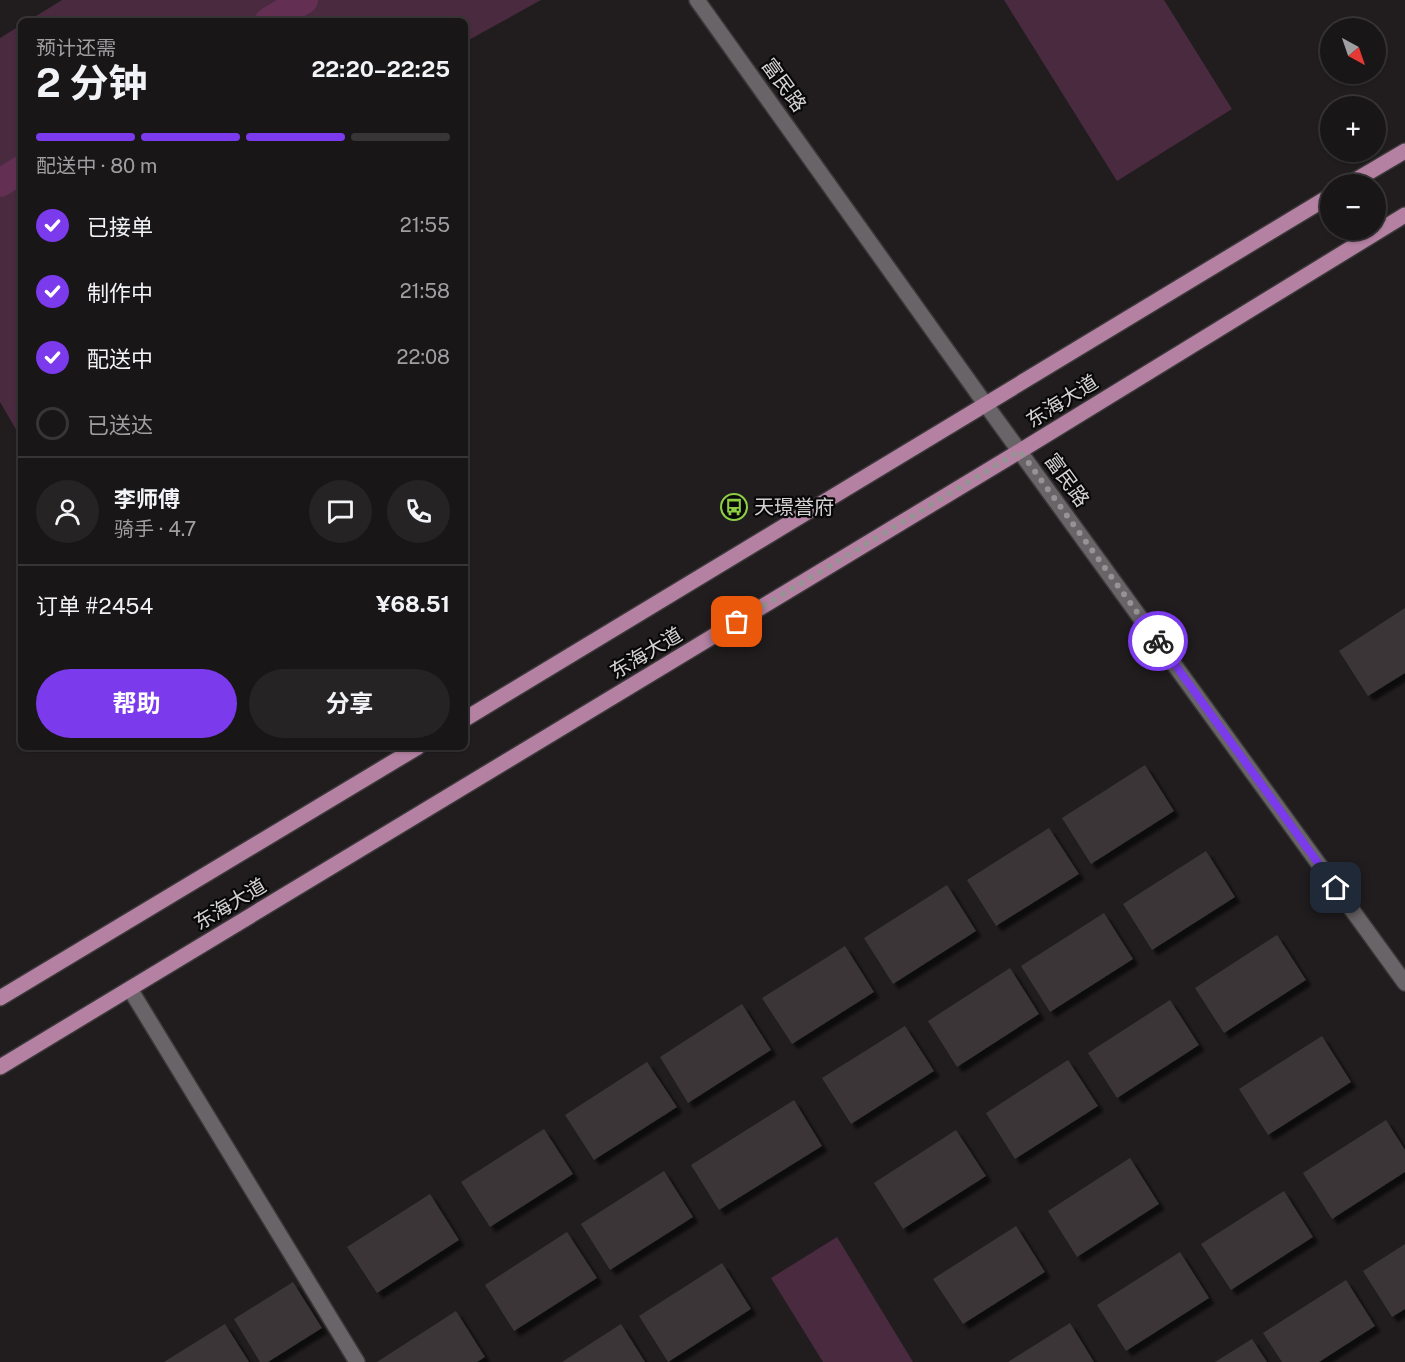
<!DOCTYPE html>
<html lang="zh">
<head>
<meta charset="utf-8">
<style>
	:root { --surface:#191617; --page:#262324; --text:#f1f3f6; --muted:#9f9fa1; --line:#373536; --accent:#7c3aed }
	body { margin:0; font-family:"Public Sans","Noto Sans SC",sans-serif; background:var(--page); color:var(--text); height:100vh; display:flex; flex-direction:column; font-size:22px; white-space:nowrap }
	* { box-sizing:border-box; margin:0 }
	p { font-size:20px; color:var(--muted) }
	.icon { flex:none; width:33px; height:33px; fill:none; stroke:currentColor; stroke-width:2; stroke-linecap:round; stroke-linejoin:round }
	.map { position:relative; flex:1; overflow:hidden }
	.side { position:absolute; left:18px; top:18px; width:450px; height:732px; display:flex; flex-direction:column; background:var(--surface); border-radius:9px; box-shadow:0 2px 4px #0004,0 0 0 2px var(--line) }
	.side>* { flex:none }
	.needle { width:39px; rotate:140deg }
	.controls { position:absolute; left:1320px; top:18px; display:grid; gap:12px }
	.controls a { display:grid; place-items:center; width:66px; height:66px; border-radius:50%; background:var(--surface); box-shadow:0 2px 4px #0004,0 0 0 2px var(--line); font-size:30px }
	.pin { position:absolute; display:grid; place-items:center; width:51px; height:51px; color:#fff; margin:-26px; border-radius:12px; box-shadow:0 3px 9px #0006 }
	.courier { position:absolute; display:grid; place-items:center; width:60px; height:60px; margin:-30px; border:4px solid #7c3aed; border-radius:50%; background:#fff; color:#222; box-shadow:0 2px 8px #0007 }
	.overview em { font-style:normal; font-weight:700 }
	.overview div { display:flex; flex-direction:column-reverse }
	.overview { display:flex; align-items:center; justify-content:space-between; height:102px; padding:0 18px }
	h1 { font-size:39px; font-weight:700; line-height:45px }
	.bar { display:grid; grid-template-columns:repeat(4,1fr); gap:9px 6px; align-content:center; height:72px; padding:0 18px }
	.bar i { height:8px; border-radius:4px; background:var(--line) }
	.bar .selected { background:var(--accent) }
	.bar p { grid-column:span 4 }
	.line { display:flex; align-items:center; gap:15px; padding:0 18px; border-top:2px solid var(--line) }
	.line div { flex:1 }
	.round { display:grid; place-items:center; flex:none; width:63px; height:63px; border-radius:32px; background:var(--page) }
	ol { padding:0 18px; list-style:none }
	li { display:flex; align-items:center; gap:18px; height:66px }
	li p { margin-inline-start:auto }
	li .icon { padding:6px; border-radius:50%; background:var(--accent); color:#fff; stroke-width:4 }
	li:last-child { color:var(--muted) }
	li i { width:33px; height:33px; border:3px solid var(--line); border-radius:50% }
	.cta { display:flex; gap:12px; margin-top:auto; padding:12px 18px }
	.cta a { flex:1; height:69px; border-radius:36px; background:var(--accent); color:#fff; font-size:24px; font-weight:700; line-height:69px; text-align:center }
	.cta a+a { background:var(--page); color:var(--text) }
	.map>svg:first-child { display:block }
</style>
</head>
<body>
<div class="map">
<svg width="1405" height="1362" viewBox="0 0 1405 1362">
	<defs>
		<filter id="shadow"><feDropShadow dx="5.5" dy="5.5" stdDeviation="1.5" flood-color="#0009"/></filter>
	</defs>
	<rect width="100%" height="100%" fill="#211d1f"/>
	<g fill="#492a3e">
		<path d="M 62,0 L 541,0 L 465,42 L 465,21 L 28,21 Z"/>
		<path d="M 1004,0 L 1164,0 L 1232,109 L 1117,181 Z"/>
		<path d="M 21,25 L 21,438 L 0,402 L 0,38 Z"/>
		<path d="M 837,1237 L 913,1362 L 823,1362 L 771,1278 Z"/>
	</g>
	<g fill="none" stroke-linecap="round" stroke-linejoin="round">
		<g stroke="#633053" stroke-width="28">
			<path d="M 269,21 L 304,0"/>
			<path d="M 0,183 L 21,170"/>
		</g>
	</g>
	<g fill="#3a3638" filter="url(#shadow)">
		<path d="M 1405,608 L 1405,673 L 1368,696 L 1339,651 Z"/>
		<path d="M 1145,765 L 1174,811 L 1091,864 L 1062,818 Z"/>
		<path d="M 1049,828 L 1079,874 L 996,926 L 967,880 Z"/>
		<path d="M 1206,851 L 1235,897 L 1152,950 L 1123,904 Z"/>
		<path d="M 947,885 L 976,931 L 893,984 L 864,938 Z"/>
		<path d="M 1104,913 L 1133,959 L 1050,1012 L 1021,966 Z"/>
		<path d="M 1277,935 L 1306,980 L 1224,1033 L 1195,988 Z"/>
		<path d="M 845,946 L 874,992 L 792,1044 L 762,998 Z"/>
		<path d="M 1010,968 L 1039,1014 L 957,1067 L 928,1021 Z"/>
		<path d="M 1170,1000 L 1199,1045 L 1117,1098 L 1088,1053 Z"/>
		<path d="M 742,1004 L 771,1050 L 688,1103 L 660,1057 Z"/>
		<path d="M 905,1026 L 934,1071 L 851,1124 L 822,1078 Z"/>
		<path d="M 1322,1036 L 1351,1082 L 1268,1135 L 1239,1089 Z"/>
		<path d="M 1068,1060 L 1098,1106 L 1015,1159 L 986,1113 Z"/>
		<path d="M 647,1062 L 677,1107 L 594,1160 L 565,1115 Z"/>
		<path d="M 794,1100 L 822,1146 L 719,1210 L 691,1165 Z"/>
		<path d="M 1386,1120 L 1405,1150 L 1405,1172 L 1332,1219 L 1303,1173 Z"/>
		<path d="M 544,1129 L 573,1174 L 490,1227 L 461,1182 Z"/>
		<path d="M 956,1130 L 986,1176 L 903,1229 L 874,1183 Z"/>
		<path d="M 1130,1158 L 1159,1204 L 1077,1257 L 1048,1211 Z"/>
		<path d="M 664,1171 L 693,1217 L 610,1270 L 581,1224 Z"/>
		<path d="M 1284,1191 L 1313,1237 L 1231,1290 L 1201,1244 Z"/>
		<path d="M 430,1194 L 459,1240 L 377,1293 L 347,1247 Z"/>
		<path d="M 1016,1226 L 1045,1272 L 963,1324 L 933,1279 Z"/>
		<path d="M 567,1232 L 597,1278 L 514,1331 L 485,1285 Z"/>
		<path d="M 1405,1244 L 1405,1309 L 1392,1317 L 1363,1271 Z"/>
		<path d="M 1180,1252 L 1209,1298 L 1126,1351 L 1097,1305 Z"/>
		<path d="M 722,1263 L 751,1309 L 668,1362 L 639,1316 Z"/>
		<path d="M 1346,1280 L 1375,1326 L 1319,1362 L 1282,1362 L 1263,1333 Z"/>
		<path d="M 293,1282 L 322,1328 L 268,1362 L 260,1362 L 234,1319 Z"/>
		<path d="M 456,1311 L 485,1357 L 477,1362 L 377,1362 Z"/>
		<path d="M 1070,1323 L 1094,1362 L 1008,1362 Z"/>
		<path d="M 225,1324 L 249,1362 L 164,1362 Z"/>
		<path d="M 621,1324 L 645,1362 L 562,1362 Z"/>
		<path d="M 1252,1339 L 1267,1362 L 1215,1362 Z"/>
	</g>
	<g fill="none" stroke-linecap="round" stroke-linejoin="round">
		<defs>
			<g id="minor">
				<path d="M 697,0 L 986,405 L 1405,983"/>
				<path d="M 130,989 L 357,1362"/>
			</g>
			<g id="major">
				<path d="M 1349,184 L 1405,151"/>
				<path d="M 465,719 L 1330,196"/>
				<path d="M 0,998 L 418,747"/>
				<path d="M 0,1067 L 1020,451 L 1405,215"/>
			</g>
		</defs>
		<use href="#minor" stroke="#3a3839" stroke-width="18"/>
		<use href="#major" stroke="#3a3839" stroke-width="18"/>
		<use href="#minor" stroke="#696467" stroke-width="15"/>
		<use href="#major" stroke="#b481a2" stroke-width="15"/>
	</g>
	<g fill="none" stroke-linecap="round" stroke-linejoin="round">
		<path stroke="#959394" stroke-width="6" stroke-dasharray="0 10.8" d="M 737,622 L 1020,451 L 1158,641"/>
		<path stroke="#7c3aed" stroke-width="8" d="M 1158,641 L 1336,888"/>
	</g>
	<defs>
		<symbol id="bus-ring" viewBox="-11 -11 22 22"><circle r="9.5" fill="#090809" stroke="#8ece43" stroke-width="1.5"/><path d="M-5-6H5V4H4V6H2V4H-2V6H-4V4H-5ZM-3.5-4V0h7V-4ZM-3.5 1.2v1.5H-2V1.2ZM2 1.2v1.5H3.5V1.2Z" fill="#8ece43"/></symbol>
	</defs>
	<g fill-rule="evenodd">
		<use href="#bus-ring" x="719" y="492" width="30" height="30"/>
	</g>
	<g text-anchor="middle" stroke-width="4.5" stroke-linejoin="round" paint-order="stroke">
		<g font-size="20" fill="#d4d2d3" stroke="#090809">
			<text transform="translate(784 85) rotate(54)" y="7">富民路</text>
			<text transform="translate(1062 401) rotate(-32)" y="7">东海大道</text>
			<text transform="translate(1067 480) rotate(54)" y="7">富民路</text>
			<text transform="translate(646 653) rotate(-31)" y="7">东海大道</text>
			<text transform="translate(230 904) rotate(-31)" y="7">东海大道</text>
		</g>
		<g font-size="20" fill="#d4d2d3" stroke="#090809" text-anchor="start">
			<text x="754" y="514">天璟誉府</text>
		</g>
	</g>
</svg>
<div class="controls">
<a><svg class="needle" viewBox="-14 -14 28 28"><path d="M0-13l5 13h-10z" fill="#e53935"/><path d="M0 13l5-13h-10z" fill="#9f9fa1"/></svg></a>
<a>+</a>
<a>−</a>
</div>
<div class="pin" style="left:737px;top:622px;background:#ea580c"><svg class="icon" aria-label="bag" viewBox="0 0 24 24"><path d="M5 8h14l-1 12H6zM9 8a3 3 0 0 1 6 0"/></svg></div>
<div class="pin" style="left:1336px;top:888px;background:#1f2937"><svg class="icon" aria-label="home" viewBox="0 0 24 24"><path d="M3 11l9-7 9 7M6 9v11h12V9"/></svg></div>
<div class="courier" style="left:1158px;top:641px"><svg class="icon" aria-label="bike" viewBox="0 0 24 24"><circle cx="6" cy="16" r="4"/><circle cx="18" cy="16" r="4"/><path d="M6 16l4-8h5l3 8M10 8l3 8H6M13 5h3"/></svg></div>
<section class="side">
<div class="overview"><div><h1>2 分钟</h1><p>预计还需</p></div><em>22:20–22:25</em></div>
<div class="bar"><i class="selected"></i><i class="selected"></i><i class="selected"></i><i></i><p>配送中 · 80 m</p></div>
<ol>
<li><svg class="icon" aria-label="check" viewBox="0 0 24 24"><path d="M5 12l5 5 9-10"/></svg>已接单<p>21:55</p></li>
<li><svg class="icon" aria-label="check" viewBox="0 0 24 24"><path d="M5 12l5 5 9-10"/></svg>制作中<p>21:58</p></li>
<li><svg class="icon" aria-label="check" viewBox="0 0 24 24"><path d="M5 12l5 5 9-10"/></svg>配送中<p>22:08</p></li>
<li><i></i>已送达</li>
</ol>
<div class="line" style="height:108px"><a class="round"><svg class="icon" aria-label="person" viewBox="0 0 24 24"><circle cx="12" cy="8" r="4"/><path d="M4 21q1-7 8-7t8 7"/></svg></a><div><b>李师傅</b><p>骑手 · 4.7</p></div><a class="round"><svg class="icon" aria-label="chat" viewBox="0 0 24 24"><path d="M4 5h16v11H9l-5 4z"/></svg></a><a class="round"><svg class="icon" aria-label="phone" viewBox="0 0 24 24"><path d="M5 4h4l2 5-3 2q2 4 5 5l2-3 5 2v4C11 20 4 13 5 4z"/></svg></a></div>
<div class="line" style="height:78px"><div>订单 #2454</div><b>¥68.51</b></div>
<div class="cta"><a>帮助</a><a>分享</a></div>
</section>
</div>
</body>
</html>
